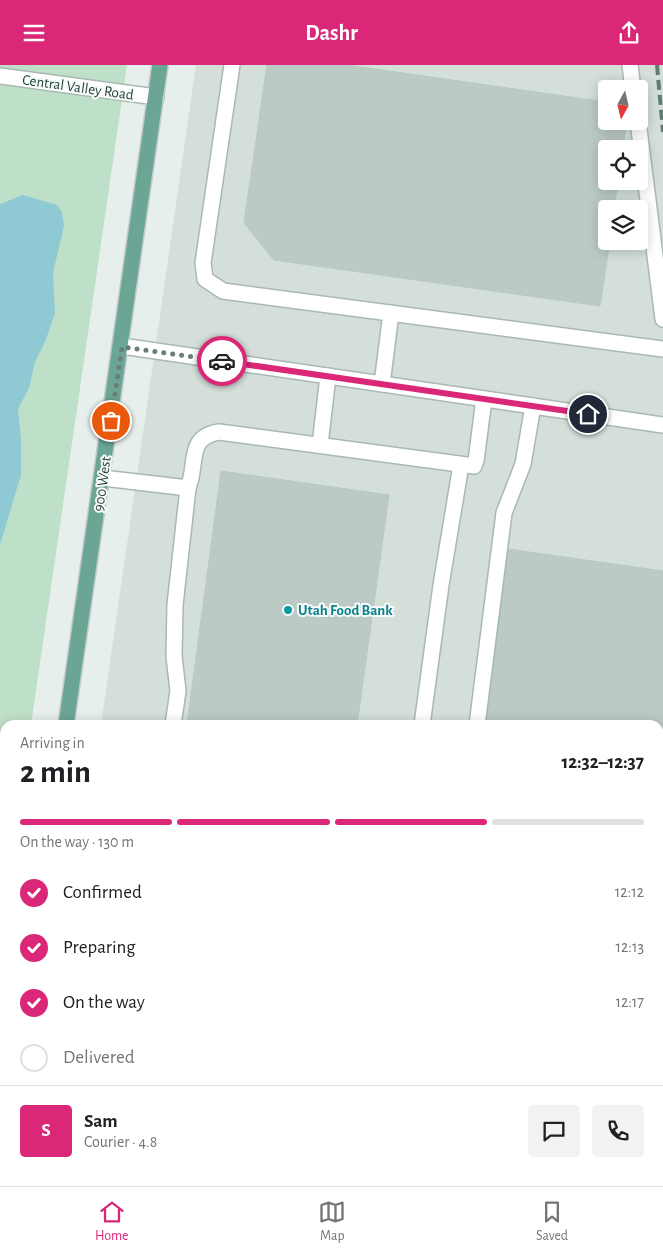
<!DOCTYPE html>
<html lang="en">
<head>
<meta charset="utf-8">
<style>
	:root { --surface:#fff; --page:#f2f2f2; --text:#202124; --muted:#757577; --line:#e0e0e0; --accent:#db2777 }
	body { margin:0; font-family:"Alegreya Sans",sans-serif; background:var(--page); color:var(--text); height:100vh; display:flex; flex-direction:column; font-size:19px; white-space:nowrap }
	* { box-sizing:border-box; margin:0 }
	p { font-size:16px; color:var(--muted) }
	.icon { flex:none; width:28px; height:28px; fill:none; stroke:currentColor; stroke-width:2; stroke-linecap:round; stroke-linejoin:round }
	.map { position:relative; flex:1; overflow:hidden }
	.sheet { position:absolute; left:0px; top:655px; width:664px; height:466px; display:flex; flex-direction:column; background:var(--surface); border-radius:15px 15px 0 0; box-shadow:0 2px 12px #0003 }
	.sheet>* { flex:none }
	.needle { width:32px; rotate:188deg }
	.buttons { position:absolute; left:598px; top:15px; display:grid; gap:10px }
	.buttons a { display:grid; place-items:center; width:50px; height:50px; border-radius:5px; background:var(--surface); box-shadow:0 2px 12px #0003; font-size:25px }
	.pin { position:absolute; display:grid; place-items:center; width:42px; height:42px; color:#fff; margin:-21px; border:2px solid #fff; border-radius:50%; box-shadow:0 1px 5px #0007 }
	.courier { position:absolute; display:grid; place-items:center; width:50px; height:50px; margin:-25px; border:4px solid #db2777; border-radius:50%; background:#fff; color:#222; box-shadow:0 1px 6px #0007 }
	.summary em { font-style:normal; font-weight:600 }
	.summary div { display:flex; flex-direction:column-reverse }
	.summary { display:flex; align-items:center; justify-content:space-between; height:85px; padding:0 20px }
	h1 { font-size:32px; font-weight:600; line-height:38px }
	.bar { display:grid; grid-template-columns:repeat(4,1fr); gap:8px 5px; align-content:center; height:60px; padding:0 20px }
	.bar i { height:6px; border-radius:4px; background:var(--line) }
	.bar .active { background:var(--accent) }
	.bar p { grid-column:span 4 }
	.line { display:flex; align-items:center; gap:12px; padding:0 20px; border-top:1px solid var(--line) }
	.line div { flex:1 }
	.round { display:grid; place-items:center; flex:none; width:52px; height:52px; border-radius:5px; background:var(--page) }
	ol { padding:0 20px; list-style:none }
	li { display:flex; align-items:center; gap:15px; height:55px }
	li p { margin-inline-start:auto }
	li .icon { padding:5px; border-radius:50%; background:var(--accent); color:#fff; stroke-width:4 }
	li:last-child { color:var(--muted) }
	li i { width:28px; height:28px; border:2px solid var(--line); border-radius:50% }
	header { display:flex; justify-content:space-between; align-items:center; height:65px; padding:0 20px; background:var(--accent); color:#fff; font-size:22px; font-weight:600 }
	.tab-bar { display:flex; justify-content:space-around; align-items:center; height:70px; border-top:1px solid var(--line); background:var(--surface); font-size:14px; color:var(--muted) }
	.tab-bar a { display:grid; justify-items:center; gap:2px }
	.tab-bar .active { color:var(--accent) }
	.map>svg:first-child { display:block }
</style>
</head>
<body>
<header><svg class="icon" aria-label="menu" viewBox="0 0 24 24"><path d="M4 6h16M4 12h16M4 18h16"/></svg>Dashr<svg class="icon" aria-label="share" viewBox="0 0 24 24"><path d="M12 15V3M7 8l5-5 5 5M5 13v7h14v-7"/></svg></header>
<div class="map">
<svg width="663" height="1121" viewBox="0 0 663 1121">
	<rect width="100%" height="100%" fill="#e6efeb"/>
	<path fill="#d4dfda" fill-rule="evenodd" d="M 196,0 L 663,0 L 663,1121 L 35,1121 L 35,1116 L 659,1116 L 659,660 L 101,660 ZM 606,24 L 639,24 L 639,56 L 606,56 ZM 606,84 L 639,84 L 639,116 L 606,116 ZM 606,144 L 639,144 L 639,176 L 606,176 Z"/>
	<path fill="#bfe0c8" d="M 0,0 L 127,0 L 31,660 L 5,660 L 5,674 L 0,674 Z"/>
	<path fill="#8ec9d4" d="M 23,130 L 57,140 L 62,147 L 64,161 L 53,208 L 55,248 L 45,277 L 35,297 L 29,323 L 18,344 L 21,374 L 21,410 L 0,480 L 0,139 Z"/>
	<g fill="#bbcac4" stroke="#b8c9c2">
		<path d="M 267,0 L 347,0 L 606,37 L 606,56 L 627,56 L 623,84 L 606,84 L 606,116 L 618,116 L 614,144 L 606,144 L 606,176 L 610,176 L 600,241 L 274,195 L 244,158 Z"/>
		<path d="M 221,406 L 389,430 L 357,660 L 187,660 Z"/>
		<path d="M 508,484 L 663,506 L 663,691 L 659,690 L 659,660 L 486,660 Z"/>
		<path d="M 191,1116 L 607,1116 L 607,1121 L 226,1121 Z"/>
	</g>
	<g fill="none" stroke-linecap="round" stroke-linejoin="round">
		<defs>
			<g id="minor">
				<path d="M 232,0 L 203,198 L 205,214 L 223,226 L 663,284"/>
				<path d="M 630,0 L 633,24"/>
				<path d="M 0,11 L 156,32"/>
				<path d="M 638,56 L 663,254"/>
				<path d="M 122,281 L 663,360"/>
				<path d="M 382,319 L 391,248"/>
				<path d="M 320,380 L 328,311"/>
				<path d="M 103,413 L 188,423 C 198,399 186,372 219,367 L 474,401 L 476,396 L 484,334"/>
				<path d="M 173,660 L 178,626 L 174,591 L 175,540 L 188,423"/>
				<path d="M 422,660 L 441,520 L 461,400"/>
				<path d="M 477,660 L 504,448 L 523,399 L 533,341"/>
				<path d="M 0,710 L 5,711"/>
				<path d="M 659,742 L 663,742"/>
				<path d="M 65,1121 L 65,1116"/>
			</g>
			<g id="major">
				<path d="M 66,660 L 160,0"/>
				<path d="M 3,1121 L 5,1105"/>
			</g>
		</defs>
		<use href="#minor" stroke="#a8b8b2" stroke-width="18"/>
		<use href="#major" stroke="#c2cac8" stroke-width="18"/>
		<use href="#minor" stroke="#fff" stroke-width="15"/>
		<use href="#major" stroke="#6aa596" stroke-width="15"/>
		<g stroke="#5f7d75" stroke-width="4" stroke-dasharray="10 5" stroke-linecap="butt">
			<path d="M 657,0 L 663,67"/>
			<path d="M 657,1116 L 661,1121"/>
		</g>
	</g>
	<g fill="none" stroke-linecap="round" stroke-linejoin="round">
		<path stroke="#687f78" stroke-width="5" stroke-dasharray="0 9" d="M 111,356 L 122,282 L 222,296"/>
		<path stroke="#db2777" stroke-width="6" d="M 222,296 L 588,349"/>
	</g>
	<circle fill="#0f9aa8" stroke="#f7fbf9" stroke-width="2" cx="288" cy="545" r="5"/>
	<g text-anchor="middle" stroke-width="4" stroke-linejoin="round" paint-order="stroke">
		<g font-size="15" fill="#24423a" stroke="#f7fbf9">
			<text transform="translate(78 22) rotate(8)" y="5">Central Valley Road</text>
			<text transform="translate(102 419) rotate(-82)" y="5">900 West</text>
		</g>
		<g font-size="15" font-weight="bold" fill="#0d838f" stroke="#f7fbf9" text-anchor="start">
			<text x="298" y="550">Utah Food Bank</text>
		</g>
	</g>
</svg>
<div class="buttons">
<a><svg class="needle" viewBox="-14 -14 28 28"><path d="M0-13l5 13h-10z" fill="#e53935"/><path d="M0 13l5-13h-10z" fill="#757577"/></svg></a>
<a><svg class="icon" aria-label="locate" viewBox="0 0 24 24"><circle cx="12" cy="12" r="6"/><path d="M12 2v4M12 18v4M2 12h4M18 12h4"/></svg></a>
<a><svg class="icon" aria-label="layers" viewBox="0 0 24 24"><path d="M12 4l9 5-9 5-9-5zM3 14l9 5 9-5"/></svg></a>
</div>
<div class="pin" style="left:111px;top:356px;background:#ea580c"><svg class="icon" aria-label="bag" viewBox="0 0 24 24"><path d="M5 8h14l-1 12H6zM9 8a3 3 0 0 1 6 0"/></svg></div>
<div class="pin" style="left:588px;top:349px;background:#1f2937"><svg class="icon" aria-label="home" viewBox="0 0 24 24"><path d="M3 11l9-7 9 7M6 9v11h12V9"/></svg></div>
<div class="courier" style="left:222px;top:296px"><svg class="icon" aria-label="car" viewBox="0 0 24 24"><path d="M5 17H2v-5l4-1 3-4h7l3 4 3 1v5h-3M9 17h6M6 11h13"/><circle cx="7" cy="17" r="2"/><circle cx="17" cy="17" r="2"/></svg></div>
<section class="sheet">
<div class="summary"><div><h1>2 min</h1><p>Arriving in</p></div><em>12:32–12:37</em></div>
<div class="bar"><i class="active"></i><i class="active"></i><i class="active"></i><i></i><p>On the way · 130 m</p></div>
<ol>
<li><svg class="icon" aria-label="check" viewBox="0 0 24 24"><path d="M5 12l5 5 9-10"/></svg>Confirmed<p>12:12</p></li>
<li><svg class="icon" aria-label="check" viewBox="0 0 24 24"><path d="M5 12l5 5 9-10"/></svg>Preparing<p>12:13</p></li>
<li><svg class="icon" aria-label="check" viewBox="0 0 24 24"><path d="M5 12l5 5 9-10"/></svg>On the way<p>12:17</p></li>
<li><i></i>Delivered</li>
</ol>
<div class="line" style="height:90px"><b class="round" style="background:var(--accent);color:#fff">S</b><div><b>Sam</b><p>Courier · 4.8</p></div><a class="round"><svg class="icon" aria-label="chat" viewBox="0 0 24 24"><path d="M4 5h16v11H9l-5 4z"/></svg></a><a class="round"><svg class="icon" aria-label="phone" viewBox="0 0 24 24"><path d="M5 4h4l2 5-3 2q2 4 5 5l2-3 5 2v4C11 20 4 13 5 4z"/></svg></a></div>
</section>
</div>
<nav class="tab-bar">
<a class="active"><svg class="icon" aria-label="home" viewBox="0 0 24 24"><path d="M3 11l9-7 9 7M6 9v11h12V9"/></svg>Home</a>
<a><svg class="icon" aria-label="map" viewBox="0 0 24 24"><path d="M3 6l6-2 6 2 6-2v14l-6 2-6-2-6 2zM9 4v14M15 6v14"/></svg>Map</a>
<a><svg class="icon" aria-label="saved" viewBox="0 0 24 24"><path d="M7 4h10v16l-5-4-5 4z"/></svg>Saved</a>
</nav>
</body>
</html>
